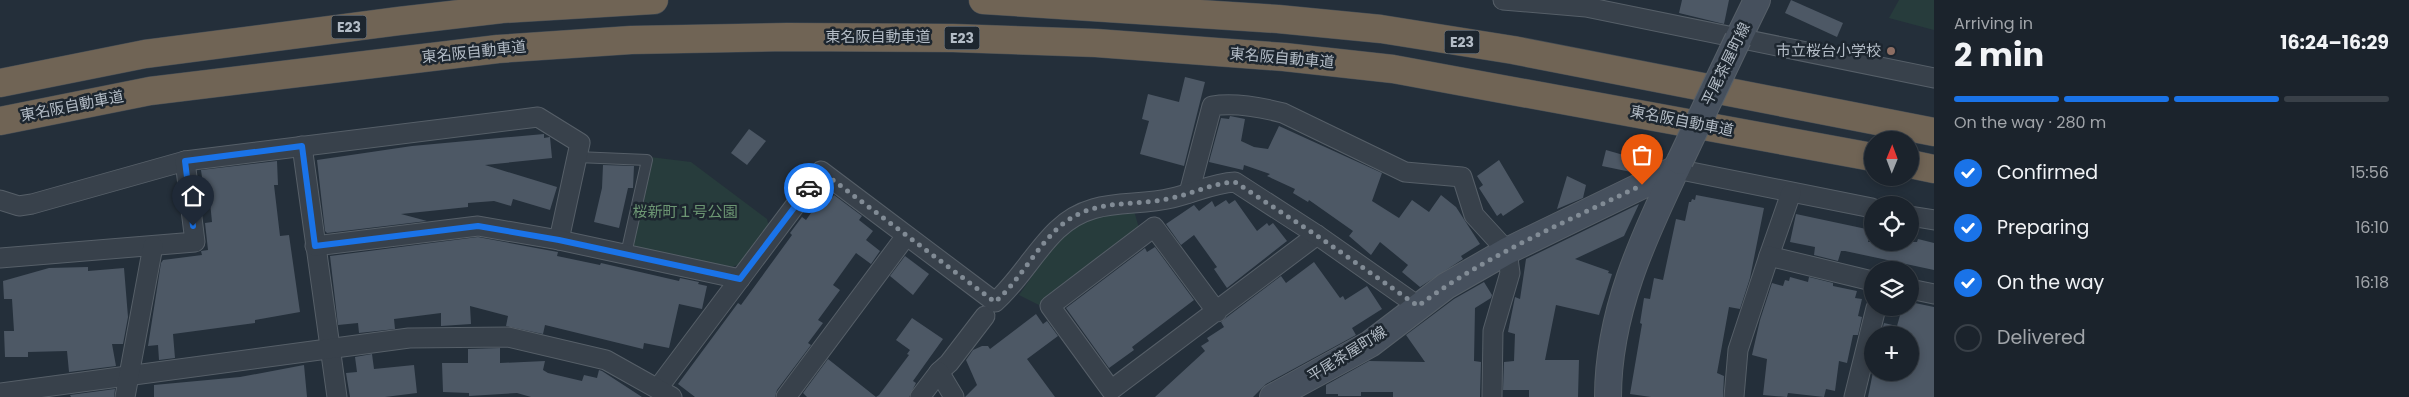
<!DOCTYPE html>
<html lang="en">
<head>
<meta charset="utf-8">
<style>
	:root { --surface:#1b232c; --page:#242b34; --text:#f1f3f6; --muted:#a0a4a9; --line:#394048; --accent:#1a73e8 }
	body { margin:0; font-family:Poppins,"Noto Sans JP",sans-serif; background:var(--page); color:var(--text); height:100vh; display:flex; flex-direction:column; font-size:19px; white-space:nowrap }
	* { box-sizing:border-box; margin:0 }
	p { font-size:16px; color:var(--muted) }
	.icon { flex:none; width:28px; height:28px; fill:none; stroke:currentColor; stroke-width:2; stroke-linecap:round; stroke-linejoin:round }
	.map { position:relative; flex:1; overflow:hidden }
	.drawer { display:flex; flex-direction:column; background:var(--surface); width:475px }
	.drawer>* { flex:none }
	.needle { width:32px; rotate:1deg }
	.buttons { position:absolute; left:1864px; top:131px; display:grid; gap:10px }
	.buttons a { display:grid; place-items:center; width:55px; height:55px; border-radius:50%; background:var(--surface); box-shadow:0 2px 8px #0003,0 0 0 1px var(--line); font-size:25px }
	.pin { position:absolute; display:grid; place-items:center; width:42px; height:42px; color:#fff; margin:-51px -21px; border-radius:50% 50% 50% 0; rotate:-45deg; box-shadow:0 0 5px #0007 }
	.pin .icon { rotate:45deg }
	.courier { position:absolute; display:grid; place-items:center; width:50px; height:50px; margin:-25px; border:4px solid #1a73e8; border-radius:50%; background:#fff; color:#222; box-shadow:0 1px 6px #0007 }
	.head em { font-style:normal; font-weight:700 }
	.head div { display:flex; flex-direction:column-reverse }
	.head { display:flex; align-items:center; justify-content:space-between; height:85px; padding:0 20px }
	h1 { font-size:32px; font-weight:700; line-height:38px }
	.bar { display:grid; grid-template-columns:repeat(4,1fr); gap:8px 5px; align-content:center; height:60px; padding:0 20px }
	.bar i { height:6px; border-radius:4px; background:var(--line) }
	.bar .selected { background:var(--accent) }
	.bar p { grid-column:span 4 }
	ol { padding:0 20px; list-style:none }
	li { display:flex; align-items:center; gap:15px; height:55px }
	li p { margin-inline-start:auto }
	li .icon { padding:5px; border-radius:50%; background:var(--accent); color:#fff; stroke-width:4 }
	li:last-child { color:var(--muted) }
	li i { width:28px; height:28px; border:2px solid var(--line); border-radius:50% }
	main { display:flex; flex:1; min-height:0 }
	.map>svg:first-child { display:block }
</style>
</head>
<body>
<main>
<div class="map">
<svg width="1934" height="397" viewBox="0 0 1934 397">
	<rect width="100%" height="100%" fill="#242f3a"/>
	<g fill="#273c3c">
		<path d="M 1899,0 L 1934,0 L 1934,30 L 1889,18 Z"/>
		<path d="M 650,157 L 691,162 L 767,219 L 769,227 L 742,263 L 732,267 L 632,247 Z"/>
		<path d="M 1134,211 L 1139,228 L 1039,305 L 1019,295 C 1033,276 1046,253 1062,236 C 1079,219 1111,213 1134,211 Z"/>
	</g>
	<g fill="#4d5865">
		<path d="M 1682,0 L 1729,0 L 1724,24 L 1679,13 Z"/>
		<path d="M 1791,0 L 1843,23 L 1837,37 L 1785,13 Z"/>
		<path d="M 1185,77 L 1205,82 L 1184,166 L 1140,154 L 1149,121 L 1142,119 L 1148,94 L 1179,102 Z"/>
		<path d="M 1230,116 L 1245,119 L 1241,141 L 1254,147 L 1268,149 L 1279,126 L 1382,173 L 1372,201 L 1399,218 L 1412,200 L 1429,212 L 1441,195 L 1456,207 L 1480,244 L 1461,256 L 1463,259 L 1420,287 L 1402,272 L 1408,265 L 1380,242 L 1371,255 L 1349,236 L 1353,231 L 1309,200 L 1308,202 L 1293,193 L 1295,189 L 1267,176 L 1270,174 L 1244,165 L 1243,170 L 1209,162 L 1221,118 L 1229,119 Z"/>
		<path d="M 749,129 L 766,141 L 747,165 L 731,153 Z"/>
		<path d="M 544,134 L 544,138 L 550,137 L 552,158 L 485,165 L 557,187 L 550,210 L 513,199 L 511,206 L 494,201 L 468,203 L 468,207 L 401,214 L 427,221 L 327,233 L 325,231 L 317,160 L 412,146 Z"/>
		<path d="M 1606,150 L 1634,158 L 1631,172 L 1602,166 Z"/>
		<path d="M 1499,160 L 1524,202 L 1503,216 L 1501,213 L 1497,216 L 1479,188 L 1483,185 L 1477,176 Z"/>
		<path d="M 277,161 L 278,185 L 274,185 L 280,236 L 289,235 L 300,312 L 255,320 L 255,323 L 173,334 L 175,358 L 159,360 L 158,345 L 148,346 L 161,263 L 163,260 L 202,255 L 201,251 L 208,250 L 205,223 L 212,222 L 209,192 L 204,192 L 201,170 Z"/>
		<path d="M 603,165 L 634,166 L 633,188 L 628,188 L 619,228 L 594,222 L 602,188 Z"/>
		<path d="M 1567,176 L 1586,185 L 1583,198 L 1557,209 Z"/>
		<path d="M 825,193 L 832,198 L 834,195 L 862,216 L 859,220 L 873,231 L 866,240 L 880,251 L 871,264 L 856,253 L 833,285 L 840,290 L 818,320 L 823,323 L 808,343 L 811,345 L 777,390 L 775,397 L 695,397 L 678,384 L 738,303 L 741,305 L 765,272 L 792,235 L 790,233 L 802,217 L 806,220 Z"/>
		<path d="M 1696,195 L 1764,208 L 1750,278 L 1740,309 L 1729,307 L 1717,373 L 1724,376 L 1723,397 L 1651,397 L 1630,394 L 1642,324 L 1640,323 L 1644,298 L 1650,299 L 1654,278 L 1663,280 L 1676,219 L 1685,221 L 1689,202 L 1691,202 L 1692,199 L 1695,200 Z"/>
		<path d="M 1226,200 L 1229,204 L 1235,200 L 1257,231 L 1267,223 L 1269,226 L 1273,223 L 1287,241 L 1227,288 L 1214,269 L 1217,267 L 1194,235 L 1181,245 L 1166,224 L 1194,205 L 1199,211 L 1212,201 L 1215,207 Z"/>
		<path d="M 1639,204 L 1624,236 L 1575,259 L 1609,271 L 1608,273 L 1612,274 L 1599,315 L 1556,305 L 1545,360 L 1579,360 L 1578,397 L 1529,397 L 1529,390 L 1503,390 L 1504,362 L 1514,361 L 1515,334 L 1508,332 L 1515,297 L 1520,299 L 1526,259 Z"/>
		<path d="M 1796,214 L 1871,230 L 1868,242 L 1917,242 L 1918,239 L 1934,243 L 1934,270 L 1845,251 L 1841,251 L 1838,261 L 1814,255 L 1815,247 L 1790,242 Z"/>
		<path d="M 478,237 L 536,248 L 558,252 L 557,256 L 600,265 L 601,263 L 679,281 L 680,278 L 699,282 L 698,284 L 707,286 L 702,309 L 679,304 L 669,348 L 644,343 L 643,349 L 545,325 L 543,334 L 506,326 L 508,316 L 470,306 L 471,324 L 441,326 L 441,313 L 394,319 L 395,329 L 359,333 L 358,323 L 338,325 L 330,256 Z"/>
		<path d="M 1155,247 L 1194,300 L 1132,347 L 1134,350 L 1109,368 L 1066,308 L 1145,248 L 1147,252 Z"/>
		<path d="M 905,256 L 929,274 L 913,295 L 890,276 Z"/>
		<path d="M 1314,262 L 1340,298 L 1343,296 L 1345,300 L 1367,286 L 1382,309 L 1352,328 L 1356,335 L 1266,384 L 1253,397 L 1155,397 L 1205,351 L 1201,346 L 1209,341 L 1207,338 L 1224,327 L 1221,322 L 1227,317 L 1281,276 L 1286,283 Z"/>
		<path d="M 88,267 L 88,271 L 124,268 L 128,317 L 123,344 L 112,344 L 116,366 L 69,372 L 67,351 L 28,352 L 28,357 L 5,357 L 4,331 L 14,331 L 12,299 L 4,299 L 3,281 L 49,268 Z"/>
		<path d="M 1790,277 L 1808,282 L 1809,277 L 1833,283 L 1833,286 L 1857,291 L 1855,298 L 1862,299 L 1858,316 L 1862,317 L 1858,335 L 1853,335 L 1847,363 L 1839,361 L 1835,391 L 1826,389 L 1824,397 L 1788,393 L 1787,397 L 1763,395 L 1767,359 L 1752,355 L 1760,320 L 1772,283 L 1783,286 L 1785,280 L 1789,281 Z"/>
		<path d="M 1484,282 L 1492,295 L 1491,298 L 1475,308 L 1474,361 L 1481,362 L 1480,397 L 1393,397 L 1393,392 L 1361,392 L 1361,396 L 1338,396 L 1338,394 L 1326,394 L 1326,385 L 1369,361 L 1425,362 L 1406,335 L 1454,299 Z"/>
		<path d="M 1910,302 L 1934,307 L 1934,397 L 1868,397 L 1873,372 L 1910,372 L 1910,335 L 1881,335 L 1884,323 L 1897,326 L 1902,308 L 1910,308 Z"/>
		<path d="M 1036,314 L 1043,324 L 1047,321 L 1058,336 L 1027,359 L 1055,397 L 965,397 L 977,385 L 966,360 L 973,350 L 982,346 L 988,346 L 990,349 Z"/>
		<path d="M 912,318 L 943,339 L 913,381 L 916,383 L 909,397 L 807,397 L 803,393 L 828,359 L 876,397 L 879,395 L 909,355 L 907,354 L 910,350 L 896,340 Z"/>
		<path d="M 500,348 L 500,363 L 545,361 L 543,370 L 548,373 L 582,381 L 584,375 L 597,378 L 599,370 L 602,371 L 642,397 L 531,397 L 517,393 L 469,396 L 469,393 L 443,392 L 442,363 L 468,363 L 468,349 Z"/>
		<path d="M 372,354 L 374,369 L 414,365 L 417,393 L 385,397 L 350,397 L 346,373 L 357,372 L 355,357 Z"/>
		<path d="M 304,365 L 307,397 L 154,397 L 154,385 L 240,377 Z"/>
		<path d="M 115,389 L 114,397 L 71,397 L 70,395 Z"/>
	</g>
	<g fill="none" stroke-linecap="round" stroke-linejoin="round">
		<defs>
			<path id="lane" d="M 577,157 L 647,160 L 626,254"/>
			<g id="street">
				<path d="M 1503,0 L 1586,7 L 1934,78"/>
				<path d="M 302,146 L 337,397"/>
				<path d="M 1676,169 L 1872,208"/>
				<path d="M 1189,193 L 1212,106 C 1235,102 1260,107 1283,113 L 1405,172 L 1462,177 L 1474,215 L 1507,251 L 1510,273 L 1493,331 L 1492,397"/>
				<path d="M 0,200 L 19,206 L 32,204 L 185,161 L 538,117 L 580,143 L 559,240"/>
				<path d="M 1910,216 L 1934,220"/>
				<path d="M 315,246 L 478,226 L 559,240 L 740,279"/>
				<path d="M 1769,256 L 1791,193"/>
				<path d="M 0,258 L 195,242 L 185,161"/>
				<path d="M 1910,289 L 1934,294"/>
				<path d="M 1217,312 L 1154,227 L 1050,306 L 1111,390 L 1317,235"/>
				<path d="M 939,372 L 949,363 L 985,316"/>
				<path d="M 658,388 L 821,171 L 995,302 C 1019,281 1034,252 1057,230 C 1092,196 1131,208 1172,198 C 1194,193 1213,183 1235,182 L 1317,235 L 1418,306"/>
				<path d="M 0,393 L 409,338 L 508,337 L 606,360 L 672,397"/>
				<path d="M 125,397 L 153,246"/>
				<path d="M 786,397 L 906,236"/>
				<path d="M 920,397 L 939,372 L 954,397"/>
				<path d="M 1734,397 L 1738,350 L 1769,256 L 1872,281"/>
				<path d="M 1854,397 L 1876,308"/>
			</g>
			<g id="secondary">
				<path d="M 1738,39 L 1757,0"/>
				<path d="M 1273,397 L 1370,344 L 1446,286 L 1507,251 L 1676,169"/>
				<path d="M 1608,397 C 1608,313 1643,238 1679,163"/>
			</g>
			<g id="highway">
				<path d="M 983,0 L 1278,19 L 1381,29 L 1513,50 L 1934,132"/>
				<path d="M 0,83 L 145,54 L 399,21 L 502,9 L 654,0"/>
				<path d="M 0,121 L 150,91 L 498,49 L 631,40 L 787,37 L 953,38 L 1096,43 L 1284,57 L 1393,69 L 1872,157"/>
				<path d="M 1910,164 L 1934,169"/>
			</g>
		</defs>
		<use href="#lane" stroke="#565f68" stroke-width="12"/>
		<use href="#street" stroke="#565f68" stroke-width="21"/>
		<use href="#secondary" stroke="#565f68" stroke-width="28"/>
		<use href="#highway" stroke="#434c55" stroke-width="29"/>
		<use href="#lane" stroke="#38414b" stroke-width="10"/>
		<use href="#street" stroke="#38414b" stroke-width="19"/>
		<use href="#secondary" stroke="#46505d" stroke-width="26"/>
		<use href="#highway" stroke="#706455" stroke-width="28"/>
		<defs>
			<path id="secondary-bridge" d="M 1680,161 L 1738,39"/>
		</defs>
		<use href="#secondary-bridge" stroke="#565f68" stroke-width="28" stroke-linecap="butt"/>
		<use href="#secondary-bridge" stroke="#46505d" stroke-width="26"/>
	</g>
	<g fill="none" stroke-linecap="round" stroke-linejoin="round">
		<path stroke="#818b95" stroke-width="5" stroke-dasharray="0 9" d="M 809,188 L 821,171 L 995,302 C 1019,281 1034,251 1057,229 C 1092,196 1131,208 1172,198 C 1194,193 1213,183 1235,182 L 1316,235 L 1418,306 C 1486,255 1566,222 1642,185"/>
		<path stroke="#1a73e8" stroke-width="6" d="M 193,226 L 185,161 L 302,146 L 315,246 L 478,226 L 559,240 L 740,279 L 809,188"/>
	</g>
	<circle fill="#8d6e63" stroke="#1d262f" stroke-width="2" cx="1891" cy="51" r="5"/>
	<g text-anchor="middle" stroke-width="5" stroke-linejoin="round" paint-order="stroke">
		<g fill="#1d262f" stroke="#868f99" stroke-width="1">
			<rect x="331.5" y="15.5" width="35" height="23" rx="4"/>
			<rect x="944.5" y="26.5" width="35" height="23" rx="4"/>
			<rect x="1444.5" y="30.5" width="35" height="23" rx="4"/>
		</g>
		<g font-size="14" font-weight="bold" fill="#b3bcc6">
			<text x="349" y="32">E23</text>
			<text x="962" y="43">E23</text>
			<text x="1462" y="47">E23</text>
		</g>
		<g font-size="15" fill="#b3bcc6" stroke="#1d262f">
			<text x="878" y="42">東名阪自動車道</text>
			<text transform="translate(474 52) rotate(-6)" y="5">東名阪自動車道</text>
			<text transform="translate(1282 58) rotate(5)" y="5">東名阪自動車道</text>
			<text transform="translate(1726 64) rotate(-64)" y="5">平尾茶屋町線</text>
			<text transform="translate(72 106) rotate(-11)" y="5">東名阪自動車道</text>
			<text transform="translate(1682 121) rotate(11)" y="5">東名阪自動車道</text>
			<text transform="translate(1347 354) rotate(-32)" y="5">平尾茶屋町線</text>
		</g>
		<g font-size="15" fill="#b3bcc6" stroke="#1d262f" text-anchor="end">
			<text x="1881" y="56">市立桜台小学校</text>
		</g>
		<g font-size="15" fill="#6c9673" stroke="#1d262f">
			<text x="685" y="217">桜新町１号公園</text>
		</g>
	</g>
</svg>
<div class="buttons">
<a><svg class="needle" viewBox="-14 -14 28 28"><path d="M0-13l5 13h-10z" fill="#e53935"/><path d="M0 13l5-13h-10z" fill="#a0a4a9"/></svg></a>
<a><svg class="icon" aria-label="locate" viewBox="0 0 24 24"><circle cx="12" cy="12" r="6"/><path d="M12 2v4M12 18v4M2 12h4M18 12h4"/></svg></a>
<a><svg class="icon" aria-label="layers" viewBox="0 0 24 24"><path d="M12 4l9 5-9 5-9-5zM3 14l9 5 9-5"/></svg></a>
<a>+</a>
</div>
<div class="pin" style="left:1642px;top:185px;background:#ea580c"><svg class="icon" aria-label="bag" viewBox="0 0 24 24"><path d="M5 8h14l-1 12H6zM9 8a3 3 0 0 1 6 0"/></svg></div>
<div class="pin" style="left:193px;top:226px;background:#1f2937"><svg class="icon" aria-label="home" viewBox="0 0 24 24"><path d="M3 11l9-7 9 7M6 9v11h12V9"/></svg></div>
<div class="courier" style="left:809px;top:188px"><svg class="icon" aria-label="car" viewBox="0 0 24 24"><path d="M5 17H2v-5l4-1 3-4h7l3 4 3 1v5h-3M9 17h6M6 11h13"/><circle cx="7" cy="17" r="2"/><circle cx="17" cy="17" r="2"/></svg></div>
</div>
<section class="drawer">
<div class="head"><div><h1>2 min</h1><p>Arriving in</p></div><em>16:24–16:29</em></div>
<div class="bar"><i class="selected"></i><i class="selected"></i><i class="selected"></i><i></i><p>On the way · 280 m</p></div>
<ol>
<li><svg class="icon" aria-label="check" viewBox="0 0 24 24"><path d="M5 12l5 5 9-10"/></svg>Confirmed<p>15:56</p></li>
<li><svg class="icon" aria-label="check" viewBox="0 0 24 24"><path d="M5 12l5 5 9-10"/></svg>Preparing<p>16:10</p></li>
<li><svg class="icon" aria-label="check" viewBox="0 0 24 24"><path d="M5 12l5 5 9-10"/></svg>On the way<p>16:18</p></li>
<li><i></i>Delivered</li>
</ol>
</section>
</main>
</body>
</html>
